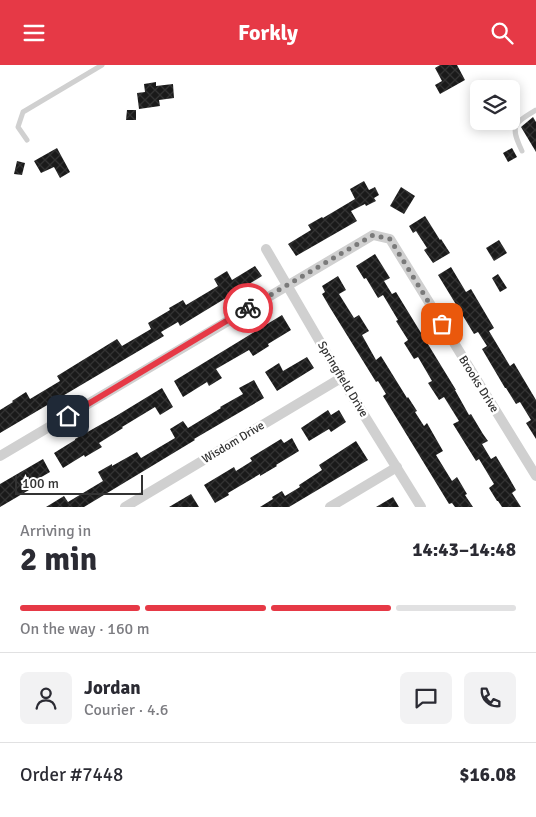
<!DOCTYPE html>
<html lang="en">
<head>
<meta charset="utf-8">
<style>
	:root { --surface:#fff; --page:#f2f2f3; --text:#2b2b33; --muted:#7c7c81; --line:#e1e1e2; --accent:#e63946 }
	body { margin:0; font-family:Signika,sans-serif; background:var(--page); color:var(--text); height:100vh; display:flex; flex-direction:column; font-size:19px; white-space:nowrap }
	* { box-sizing:border-box; margin:0 }
	p { font-size:16px; color:var(--muted) }
	.icon { flex:none; width:28px; height:28px; fill:none; stroke:currentColor; stroke-width:2; stroke-linecap:round; stroke-linejoin:round }
	.map { position:relative; height:442px; overflow:hidden }
	.details { display:flex; flex-direction:column; background:var(--surface); flex:1 }
	.details>* { flex:none }
	.controls { position:absolute; left:470px; top:15px; display:grid; gap:10px }
	.controls a { display:grid; place-items:center; width:50px; height:50px; border-radius:8px; background:var(--surface); box-shadow:0 2px 12px #0003; font-size:25px }
	.scale { position:absolute; left:15px; bottom:12px; width:128px; box-sizing:border-box; padding-left:5px; border:2px solid #333; border-top:0; font-size:14px; line-height:18px; white-space:nowrap; color:#333; -webkit-text-stroke:4px #fff; paint-order:stroke }
	.pin { position:absolute; display:grid; place-items:center; width:42px; height:42px; color:#fff; margin:-21px; border-radius:10px; box-shadow:0 2px 8px #0006 }
	.courier { position:absolute; display:grid; place-items:center; width:50px; height:50px; margin:-25px; border:4px solid #e63946; border-radius:50%; background:#fff; color:#222; box-shadow:0 1px 6px #0007 }
	.overview em { font-style:normal; font-weight:800 }
	.overview div { display:flex; flex-direction:column-reverse }
	.overview { display:flex; align-items:center; justify-content:space-between; height:85px; padding:0 20px }
	h1 { font-size:32px; font-weight:800; line-height:38px }
	.bar { display:grid; grid-template-columns:repeat(4,1fr); gap:8px 5px; align-content:center; height:60px; padding:0 20px }
	.bar i { height:6px; border-radius:4px; background:var(--line) }
	.bar .current { background:var(--accent) }
	.bar p { grid-column:span 4 }
	.line { display:flex; align-items:center; gap:12px; padding:0 20px; border-top:1px solid var(--line) }
	.line div { flex:1 }
	.round { display:grid; place-items:center; flex:none; width:52px; height:52px; border-radius:8px; background:var(--page) }
	header { display:flex; justify-content:space-between; align-items:center; height:65px; padding:0 20px; background:var(--accent); color:#fff; font-size:22px; font-weight:800 }
	.map>svg:first-child { display:block }
</style>
</head>
<body>
<header><svg class="icon" aria-label="menu" viewBox="0 0 24 24"><path d="M4 6h16M4 12h16M4 18h16"/></svg>Forkly<svg class="icon" aria-label="search" viewBox="0 0 24 24"><circle cx="10" cy="10" r="6"/><path d="M15 15l6 6"/></svg></header>
<div class="map">
<svg width="536" height="442" viewBox="0 0 536 442">
	<defs>
		<pattern id="building-cross-hatch" width="8" height="8" patternUnits="userSpaceOnUse" patternTransform="scale(1.25)"><rect width="8" height="8" fill="#1a1a1a"/><path d="M0 0l8 8M0 8l8-8" fill="none" stroke="#333"/></pattern>
	</defs>
	<rect width="100%" height="100%" fill="#fff"/>
	<g fill="url(#building-cross-hatch)">
		<path d="M 440,0 L 457,0 L 465,15 L 440,29 L 435,20 L 442,16 L 435,3 Z"/>
		<path d="M 156,17 L 156,21 L 173,19 L 174,33 L 159,35 L 160,41 L 139,44 L 137,28 L 145,27 L 144,19 Z"/>
		<path d="M 127,45 L 136,45 L 136,55 L 126,55 Z"/>
		<path d="M 533,52 L 536,57 L 536,87 L 521,62 Z"/>
		<path d="M 57,83 L 70,107 L 60,113 L 54,102 L 41,108 L 34,96 Z"/>
		<path d="M 512,83 L 517,92 L 508,97 L 503,88 Z"/>
		<path d="M 17,96 L 25,98 L 22,110 L 14,109 Z"/>
		<path d="M 364,116 L 369,125 L 375,122 L 379,130 L 374,133 L 376,136 L 366,141 L 365,139 L 351,146 L 357,156 L 296,191 L 288,179 L 311,165 L 308,160 L 322,152 L 323,153 L 355,134 L 350,124 Z"/>
		<path d="M 401,122 L 415,131 L 404,149 L 390,141 Z"/>
		<path d="M 425,151 L 440,175 L 441,174 L 450,188 L 433,198 L 424,185 L 427,183 L 416,166 L 413,168 L 409,161 Z"/>
		<path d="M 499,175 L 507,188 L 494,196 L 486,183 Z"/>
		<path d="M 375,189 L 390,213 L 384,216 L 392,229 L 396,227 L 456,325 L 455,325 L 469,350 L 471,349 L 483,369 L 488,376 L 482,379 L 491,394 L 496,391 L 508,411 L 516,425 L 512,428 L 521,442 L 502,442 L 498,436 L 497,436 L 489,423 L 494,419 L 479,394 L 476,396 L 453,359 L 459,356 L 444,332 L 439,335 L 428,318 L 432,316 L 418,292 L 414,294 L 404,278 L 408,275 L 396,256 L 398,255 L 383,230 L 378,233 L 366,213 L 364,214 L 356,201 Z"/>
		<path d="M 255,201 L 262,211 L 180,261 L 178,257 L 161,267 L 164,271 L 0,368 L 0,345 L 13,337 L 12,336 L 26,327 L 30,334 L 60,316 L 57,311 L 117,274 L 122,281 L 151,264 L 148,258 L 170,245 L 169,243 L 183,235 L 186,240 L 218,221 L 214,214 L 227,206 L 232,215 Z"/>
		<path d="M 451,202 L 466,227 L 471,224 L 494,263 L 489,266 L 510,301 L 514,298 L 536,335 L 536,374 L 526,358 L 531,355 L 520,337 L 516,339 L 506,323 L 505,323 L 482,284 L 487,281 L 478,267 L 474,269 L 438,210 Z"/>
		<path d="M 498,209 L 507,223 L 500,227 L 492,213 Z"/>
		<path d="M 338,211 L 346,225 L 339,229 L 354,253 L 359,250 L 369,266 L 362,270 L 376,295 L 381,291 L 407,333 L 408,332 L 417,346 L 415,347 L 424,361 L 427,358 L 443,386 L 436,390 L 452,416 L 457,412 L 467,429 L 465,430 L 473,442 L 455,442 L 452,438 L 449,439 L 383,331 L 386,329 L 378,316 L 376,317 L 329,241 L 322,229 L 325,227 L 322,221 Z"/>
		<path d="M 282,250 L 291,265 L 268,279 L 269,281 L 253,291 L 249,285 L 216,304 L 222,313 L 209,321 L 207,317 L 183,332 L 174,316 Z"/>
		<path d="M 307,292 L 314,303 L 277,326 L 265,307 L 279,298 L 283,306 Z"/>
		<path d="M 254,315 L 264,333 L 194,374 L 195,375 L 84,442 L 46,442 L 64,431 L 68,437 L 103,416 L 98,407 L 112,399 L 112,401 L 137,387 L 141,393 L 175,373 L 170,364 L 183,356 L 188,363 L 221,343 L 220,342 L 243,329 L 239,323 Z"/>
		<path d="M 162,323 L 173,342 L 160,350 L 155,342 L 122,362 L 123,363 L 99,378 L 102,382 L 85,392 L 84,390 L 63,403 L 54,388 L 75,375 L 75,374 L 116,351 Z"/>
		<path d="M 328,345 L 331,350 L 339,345 L 346,357 L 331,367 L 329,364 L 309,376 L 301,363 Z"/>
		<path d="M 292,373 L 299,386 L 276,400 L 277,401 L 260,411 L 260,409 L 228,428 L 229,430 L 215,438 L 204,420 L 234,402 L 236,406 L 252,396 L 250,393 L 281,374 L 284,378 Z"/>
		<path d="M 356,376 L 368,395 L 289,442 L 260,442 L 273,434 L 272,432 L 282,426 L 285,431 L 300,422 L 299,420 L 322,405 L 319,400 Z"/>
		<path d="M 43,394 L 50,407 L 26,421 L 29,425 L 0,442 L 0,419 Z"/>
		<path d="M 191,429 L 199,442 L 169,442 Z"/>
		<path d="M 393,432 L 399,442 L 376,442 Z"/>
	</g>
	<g fill="none" stroke-linecap="round" stroke-linejoin="round">
		<g stroke="#d0d0d0" stroke-width="5">
			<path d="M 27,75 L 18,62 L 23,47 L 102,0"/>
			<path d="M 522,86 C 510,61 513,59 536,45"/>
		</g>
		<g stroke="#d0d0d0" stroke-width="10">
			<path d="M 266,184 L 341,313 L 421,442"/>
			<path d="M 0,391 L 373,170 L 390,174 L 536,411"/>
			<path d="M 125,442 L 341,313"/>
			<path d="M 330,442 L 397,402"/>
		</g>
	</g>
	<g fill="none" stroke-linecap="round" stroke-linejoin="round">
		<path stroke="#7a7a7a" stroke-width="5" stroke-dasharray="0 9" d="M 248,243 L 373,170 L 390,174 L 442,259"/>
		<path stroke="#e63946" stroke-width="6" d="M 68,351 L 248,243"/>
	</g>
	<g text-anchor="middle" stroke-width="5" stroke-linejoin="round" paint-order="stroke">
		<g font-size="12" fill="#333" stroke="#fff">
			<text transform="translate(343 314) rotate(59)" y="4">Springfield Drive</text>
			<text transform="translate(479 319) rotate(58)" y="4">Brooks Drive</text>
			<text transform="translate(233 377) rotate(-31)" y="4">Wisdom Drive</text>
		</g>
	</g>
</svg>
<div class="controls">
<a><svg class="icon" aria-label="layers" viewBox="0 0 24 24"><path d="M12 4l9 5-9 5-9-5zM3 14l9 5 9-5"/></svg></a>
</div>
<div class="scale">100 m</div>
<div class="pin" style="left:442px;top:259px;background:#ea580c"><svg class="icon" aria-label="bag" viewBox="0 0 24 24"><path d="M5 8h14l-1 12H6zM9 8a3 3 0 0 1 6 0"/></svg></div>
<div class="pin" style="left:68px;top:351px;background:#1f2937"><svg class="icon" aria-label="home" viewBox="0 0 24 24"><path d="M3 11l9-7 9 7M6 9v11h12V9"/></svg></div>
<div class="courier" style="left:248px;top:243px"><svg class="icon" aria-label="bike" viewBox="0 0 24 24"><circle cx="6" cy="16" r="4"/><circle cx="18" cy="16" r="4"/><path d="M6 16l4-8h5l3 8M10 8l3 8H6M13 5h3"/></svg></div>
</div>
<section class="details">
<div class="overview"><div><h1>2 min</h1><p>Arriving in</p></div><em>14:43–14:48</em></div>
<div class="bar"><i class="current"></i><i class="current"></i><i class="current"></i><i></i><p>On the way · 160 m</p></div>
<div class="line" style="height:90px"><a class="round"><svg class="icon" aria-label="person" viewBox="0 0 24 24"><circle cx="12" cy="8" r="4"/><path d="M4 21q1-7 8-7t8 7"/></svg></a><div><b>Jordan</b><p>Courier · 4.6</p></div><a class="round"><svg class="icon" aria-label="chat" viewBox="0 0 24 24"><path d="M4 5h16v11H9l-5 4z"/></svg></a><a class="round"><svg class="icon" aria-label="phone" viewBox="0 0 24 24"><path d="M5 4h4l2 5-3 2q2 4 5 5l2-3 5 2v4C11 20 4 13 5 4z"/></svg></a></div>
<div class="line" style="height:65px"><div>Order #7448</div><b>$16.08</b></div>
</section>
</body>
</html>
